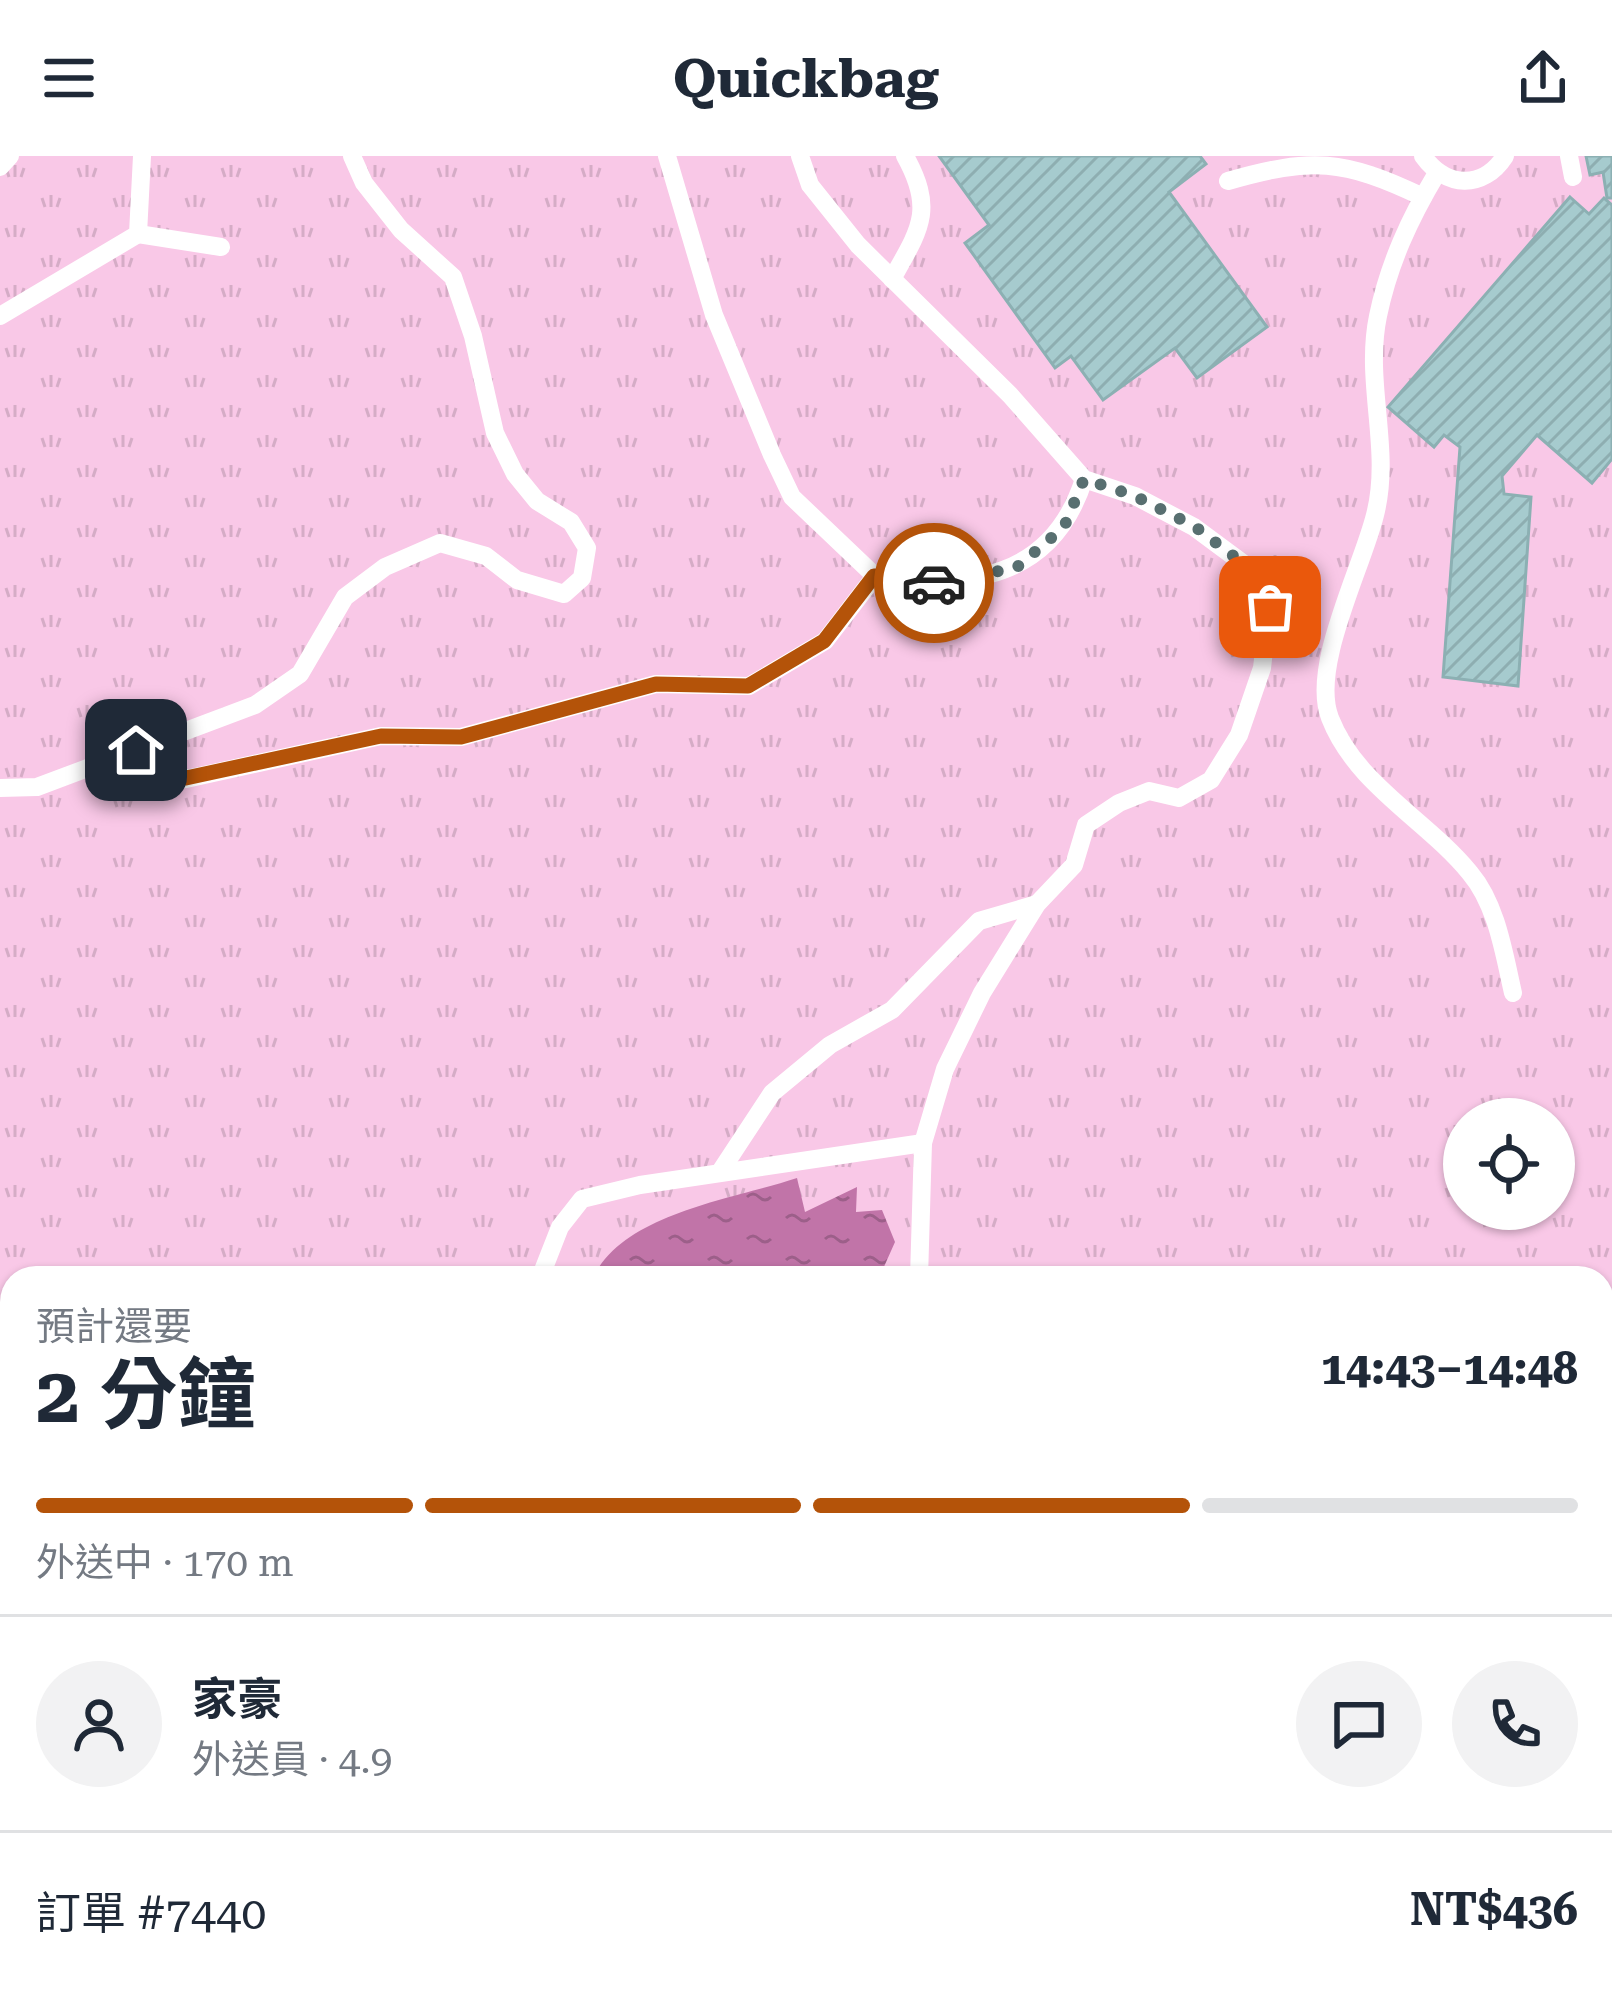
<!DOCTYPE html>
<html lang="zh-TW">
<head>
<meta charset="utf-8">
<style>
	:root { --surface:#fff; --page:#f2f2f3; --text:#1f2937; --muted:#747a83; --line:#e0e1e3; --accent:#b45309 }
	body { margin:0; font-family:"Roboto Serif","Noto Sans TC",serif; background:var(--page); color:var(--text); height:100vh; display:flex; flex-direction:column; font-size:45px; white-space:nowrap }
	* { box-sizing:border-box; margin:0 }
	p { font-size:39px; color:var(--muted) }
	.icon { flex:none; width:66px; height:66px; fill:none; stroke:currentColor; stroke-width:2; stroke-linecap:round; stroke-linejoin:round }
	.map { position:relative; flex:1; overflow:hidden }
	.details { position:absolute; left:0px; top:1110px; width:1614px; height:744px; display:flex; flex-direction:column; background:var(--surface); border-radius:36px 36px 0 0; box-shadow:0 3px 9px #0004 }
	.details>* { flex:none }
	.tools { position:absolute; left:1443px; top:942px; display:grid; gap:24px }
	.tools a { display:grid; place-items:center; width:132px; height:132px; border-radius:50%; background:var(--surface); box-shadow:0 3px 9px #0004; font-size:60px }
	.pin { position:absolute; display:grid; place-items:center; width:102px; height:102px; color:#fff; margin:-51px; border-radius:24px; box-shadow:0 6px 18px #0006 }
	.courier { position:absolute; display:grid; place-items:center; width:120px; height:120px; margin:-60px; border:9px solid #b45309; border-radius:50%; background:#fff; color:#222; box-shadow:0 3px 15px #0007 }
	.summary em { font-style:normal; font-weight:700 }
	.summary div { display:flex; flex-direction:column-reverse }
	.summary { display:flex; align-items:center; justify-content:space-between; height:204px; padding:0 36px }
	h1 { font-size:78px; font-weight:700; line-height:90px }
	.bar { display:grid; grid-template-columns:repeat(4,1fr); gap:18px 12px; align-content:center; height:144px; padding:0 36px }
	.bar i { height:15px; border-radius:9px; background:var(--line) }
	.bar .on { background:var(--accent) }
	.bar p { grid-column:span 4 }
	.line { display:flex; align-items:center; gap:30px; padding:0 36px; border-top:3px solid var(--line) }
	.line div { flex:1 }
	.round { display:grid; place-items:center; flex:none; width:126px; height:126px; border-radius:63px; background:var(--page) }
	header { display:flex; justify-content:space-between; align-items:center; height:156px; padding:0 36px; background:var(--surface); font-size:54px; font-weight:700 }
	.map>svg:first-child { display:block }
</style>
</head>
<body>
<header><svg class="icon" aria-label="menu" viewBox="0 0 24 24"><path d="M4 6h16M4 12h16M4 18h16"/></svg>Quickbag<svg class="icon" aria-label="share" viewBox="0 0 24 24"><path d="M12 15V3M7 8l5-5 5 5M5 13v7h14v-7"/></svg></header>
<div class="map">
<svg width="1612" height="1854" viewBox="0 0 1612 1854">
	<defs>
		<pattern id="grass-tufts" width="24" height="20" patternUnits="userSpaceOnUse" patternTransform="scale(3)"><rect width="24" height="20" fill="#f9c8e7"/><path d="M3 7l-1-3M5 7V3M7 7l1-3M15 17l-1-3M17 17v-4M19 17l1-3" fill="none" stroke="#d5acc6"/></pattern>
		<pattern id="water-ripples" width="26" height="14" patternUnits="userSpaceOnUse" patternTransform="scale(3)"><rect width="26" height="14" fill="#c174a8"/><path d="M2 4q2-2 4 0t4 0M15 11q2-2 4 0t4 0" fill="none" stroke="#9c5f89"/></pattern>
		<pattern id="building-hatch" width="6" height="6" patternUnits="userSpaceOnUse" patternTransform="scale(3)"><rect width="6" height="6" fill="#a6cbce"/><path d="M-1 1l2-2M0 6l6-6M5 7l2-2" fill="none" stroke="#8eaeb1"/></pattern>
	</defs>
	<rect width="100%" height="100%" fill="#cdf2f5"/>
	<path fill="url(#grass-tufts)" fill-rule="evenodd" d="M 0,0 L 1612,0 L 1612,1854 L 0,1854 ZM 1464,963 L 1554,963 L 1554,1053 L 1464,1053 ZM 12,1122 L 1602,1122 L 1602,1842 L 12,1842 Z"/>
	<g fill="url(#water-ripples)">
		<path d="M 797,1022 L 805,1056 L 857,1031 L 856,1056 L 882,1054 L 895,1086 L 879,1122 L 593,1122 C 623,1057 734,1043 797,1022 Z"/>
		<path d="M 220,1842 L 531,1842 L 532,1854 L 218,1854 Z"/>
	</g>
	<g fill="url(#building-hatch)" stroke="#8cb0b3" stroke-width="3">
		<path d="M 939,0 L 1200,0 L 1206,8 L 1169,36 L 1267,171 L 1197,222 L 1175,192 L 1103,244 L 1071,200 L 1055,212 L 965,87 L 989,69 Z"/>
		<path d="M 1586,0 L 1612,0 L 1612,42 L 1607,42 L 1603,16 L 1590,19 Z"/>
		<path d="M 1570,41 L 1589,58 L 1604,42 L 1612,49 L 1612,303 L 1592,327 L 1537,279 L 1502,320 L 1504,338 L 1531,341 L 1518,530 L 1443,521 L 1460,291 L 1444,279 L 1434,291 L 1388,251 Z"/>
	</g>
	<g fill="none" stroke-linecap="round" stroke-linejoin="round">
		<g stroke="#fff" stroke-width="18">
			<path d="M 667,0 L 714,159 L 772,299 L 792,341 L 875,420"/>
			<path d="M 800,0 L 810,29 L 858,89 L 1010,239 L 1084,323 L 1135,340 L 1194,371 L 1252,414 L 1269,451 L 1262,512 L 1239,579 L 1211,624 L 1179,642 L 1149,635 L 1119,647 L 1086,669 L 1074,709 L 1037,748 L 982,837 L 945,913 L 923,987 L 919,1122"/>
			<path d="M 1423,0 C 1446,32 1483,34 1505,0"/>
			<path d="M 1569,0 L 1573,21"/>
			<path d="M 0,11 L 10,0"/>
			<path d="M 1437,17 C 1410,62 1389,107 1378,160 C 1364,227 1392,293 1375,359 C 1362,412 1310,511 1330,562 C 1356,629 1427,664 1470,717 C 1497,749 1504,798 1513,837"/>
			<path d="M 1228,25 C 1312,1 1343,3 1423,41"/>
			<path d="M 138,78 L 221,91"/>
			<path d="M 892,123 C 920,73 935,54 905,0"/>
			<path d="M 0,160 L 138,78 L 142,0"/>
			<path d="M 136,594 L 186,623 L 381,580 L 461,581 L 656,528 L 749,530 L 825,485 L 875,420 C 968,433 1052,424 1084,323"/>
			<path d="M 0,632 L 37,631 L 255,549 L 300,518 L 345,441 L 385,411 L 440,387 L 486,400 L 517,424 L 564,438 L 582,422 L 587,392 L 571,366 L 537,345 L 515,318 L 495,277 L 473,180 L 453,121 L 401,74 L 364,27 L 352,0"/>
			<path d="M 720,1016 L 772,937 L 830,889 L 892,854 L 979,765 L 1037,748"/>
			<path d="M 540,1122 L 560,1071 L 582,1043 L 640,1029 L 923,987"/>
			<path d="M 1602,1413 L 1612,1402"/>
			<path d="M 0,1547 L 12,1542"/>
			<path d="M 1602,1553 L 1612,1543"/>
			<path d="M 970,1854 L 979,1842"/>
			<path d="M 998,1854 L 1019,1852 L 1029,1842"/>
			<path d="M 1176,1854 L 1189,1842"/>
		</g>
	</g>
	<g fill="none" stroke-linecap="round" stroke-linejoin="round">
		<path stroke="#586f70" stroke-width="12" stroke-dasharray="0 21.6" d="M 934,427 L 1016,412 L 1064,371 L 1084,323 L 1135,340 L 1194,370 L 1252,414 L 1270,451"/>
		<path stroke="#b45309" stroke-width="15" d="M 136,594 L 186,622 L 381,580 L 461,581 L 656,528 L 748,530 L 824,485 L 874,420 L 934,427"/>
	</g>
</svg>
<div class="tools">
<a><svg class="icon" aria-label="locate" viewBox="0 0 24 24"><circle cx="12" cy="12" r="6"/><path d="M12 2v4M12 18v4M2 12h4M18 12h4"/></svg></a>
</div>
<div class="pin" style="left:1270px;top:451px;background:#ea580c"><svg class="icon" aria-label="bag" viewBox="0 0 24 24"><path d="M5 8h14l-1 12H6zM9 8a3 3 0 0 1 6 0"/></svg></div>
<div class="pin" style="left:136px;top:594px;background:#1f2937"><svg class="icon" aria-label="home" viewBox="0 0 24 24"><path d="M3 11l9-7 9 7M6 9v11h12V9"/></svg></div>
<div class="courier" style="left:934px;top:427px"><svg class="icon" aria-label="car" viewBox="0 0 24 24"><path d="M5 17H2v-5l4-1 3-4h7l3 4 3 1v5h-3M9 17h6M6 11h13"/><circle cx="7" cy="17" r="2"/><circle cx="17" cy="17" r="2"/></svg></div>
<section class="details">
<div class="summary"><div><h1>2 分鐘</h1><p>預計還要</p></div><em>14:43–14:48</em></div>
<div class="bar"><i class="on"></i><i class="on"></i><i class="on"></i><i></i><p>外送中 · 170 m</p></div>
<div class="line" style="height:216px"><a class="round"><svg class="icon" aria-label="person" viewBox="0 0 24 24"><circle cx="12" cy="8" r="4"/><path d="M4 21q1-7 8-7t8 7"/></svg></a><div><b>家豪</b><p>外送員 · 4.9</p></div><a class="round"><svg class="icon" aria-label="chat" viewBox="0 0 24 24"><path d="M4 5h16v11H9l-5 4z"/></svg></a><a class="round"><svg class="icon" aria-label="phone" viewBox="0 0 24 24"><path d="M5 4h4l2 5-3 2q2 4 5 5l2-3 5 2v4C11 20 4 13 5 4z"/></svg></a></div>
<div class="line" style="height:156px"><div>訂單 #7440</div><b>NT$436</b></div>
</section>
</div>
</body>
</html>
